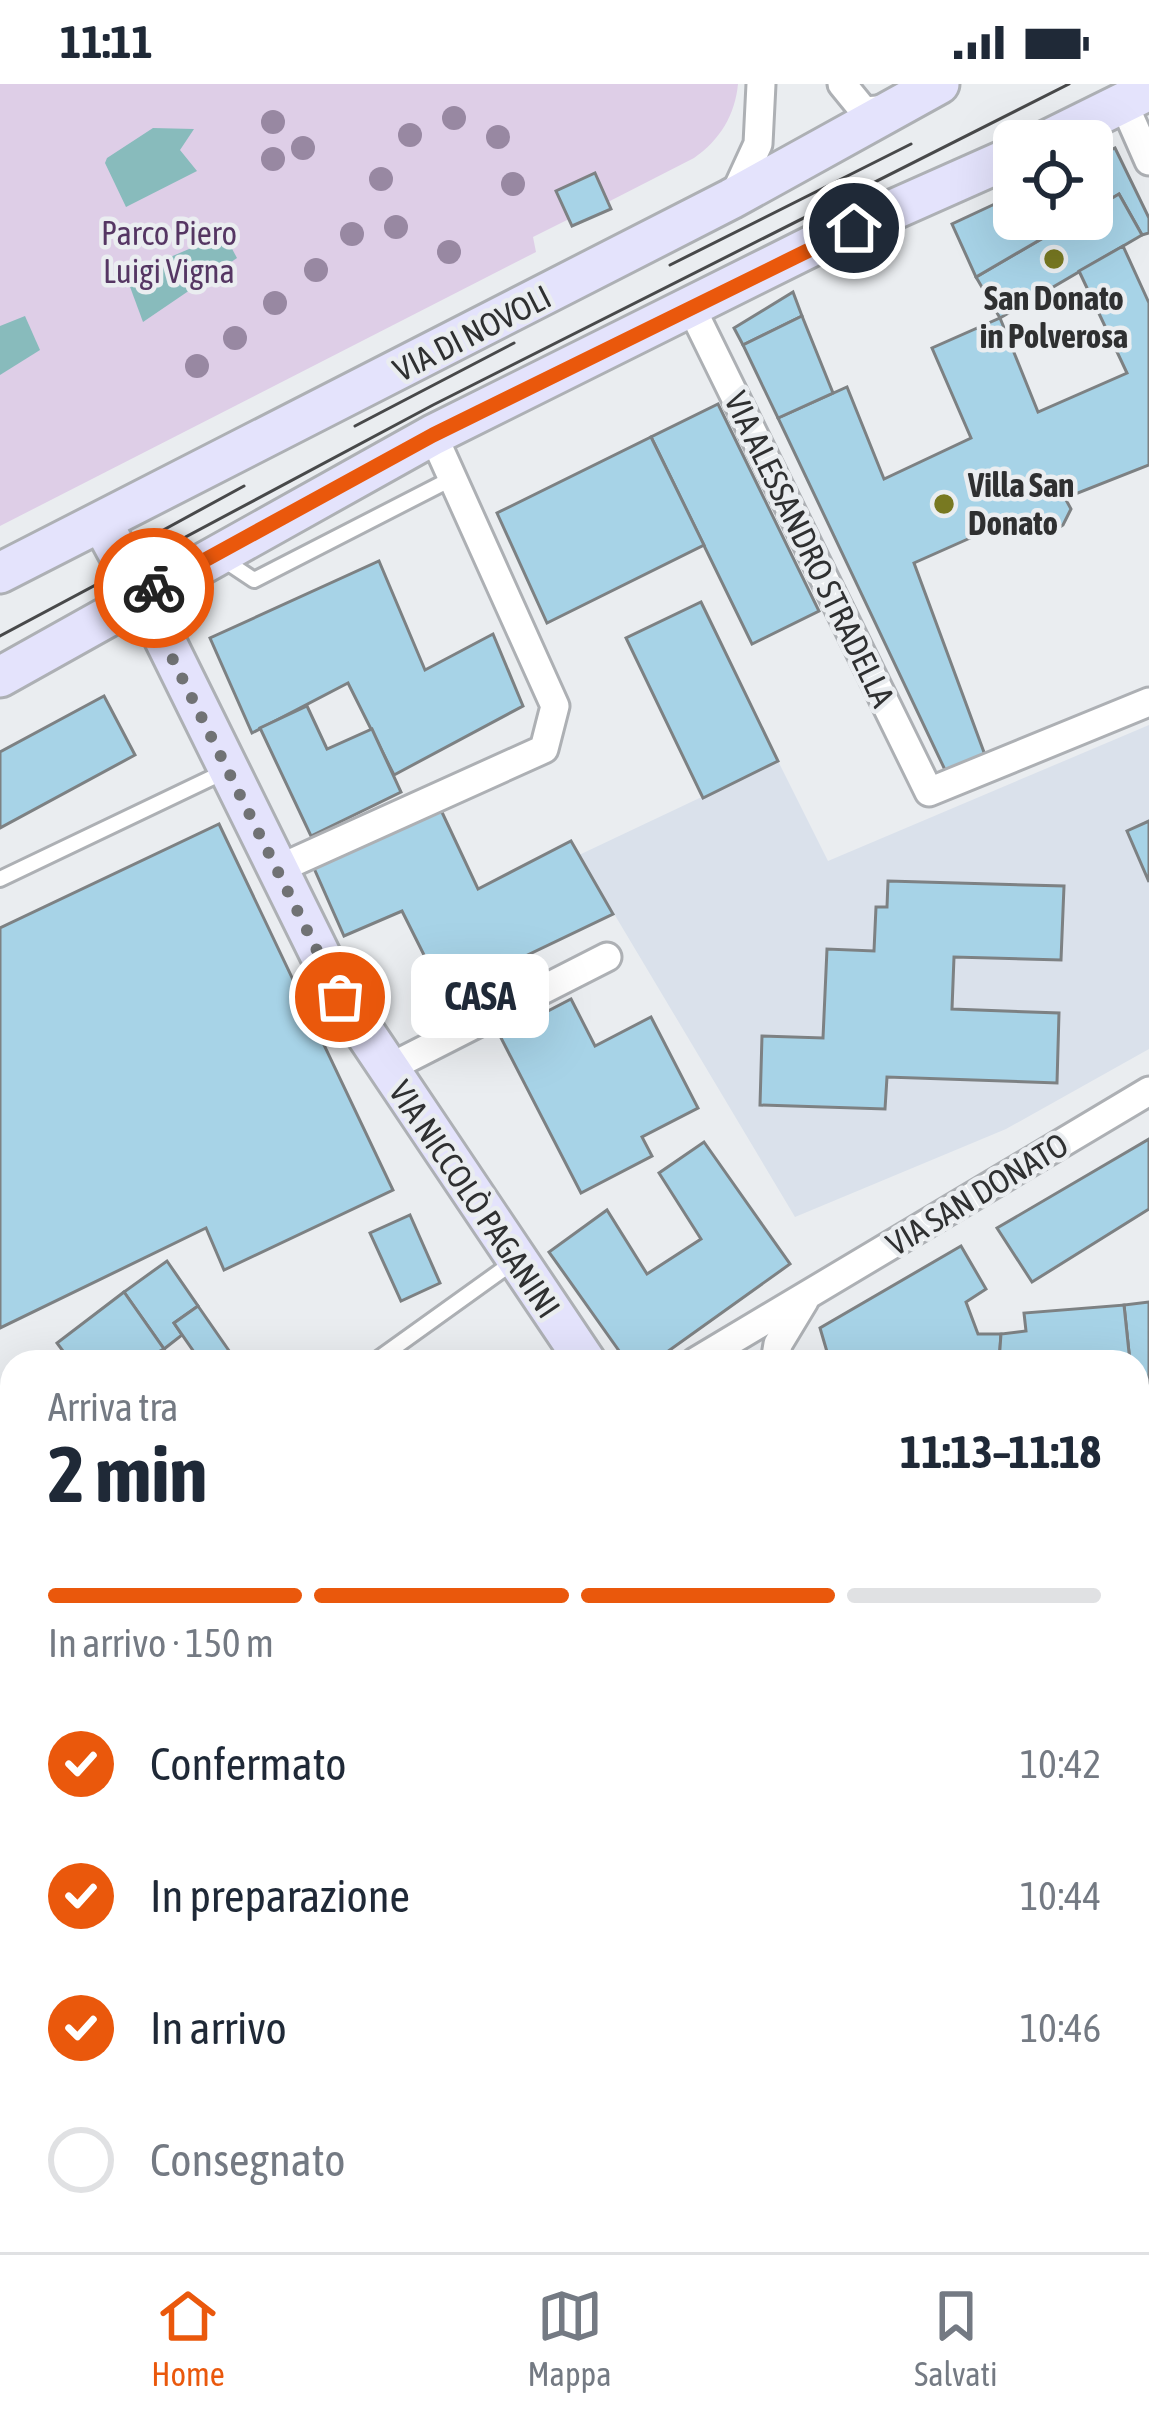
<!DOCTYPE html>
<html lang="it">
<head>
<meta charset="utf-8">
<style>
	:root { --surface:#fff; --page:#f6f6f7; --text:#1f2937; --muted:#747a83; --line:#e0e1e3; --accent:#ea580c }
	body { margin:0; font-family:"Asap Condensed",sans-serif; background:var(--page); color:var(--text); height:100vh; display:flex; flex-direction:column; font-size:45px; white-space:nowrap }
	* { box-sizing:border-box; margin:0 }
	p { font-size:39px; color:var(--muted) }
	.icon { flex:none; width:66px; height:66px; fill:none; stroke:currentColor; stroke-width:2; stroke-linecap:round; stroke-linejoin:round }
	.map { position:relative; flex:1; overflow:hidden }
	.sheet { position:absolute; left:0px; top:1266px; width:1149px; height:903px; display:flex; flex-direction:column; background:var(--surface); border-radius:36px 36px 0 0; box-shadow:0 12px 48px #0002 }
	.sheet>* { flex:none }
	.controls { position:absolute; left:993px; top:36px; display:grid; gap:24px }
	.controls a { display:grid; place-items:center; width:120px; height:120px; border-radius:18px; background:var(--surface); box-shadow:0 12px 48px #0002; font-size:60px }
	.pin { position:absolute; display:grid; place-items:center; width:102px; height:102px; color:#fff; margin:-51px; border:6px solid #fff; border-radius:50%; box-shadow:0 3px 12px #0007 }
	.courier { position:absolute; display:grid; place-items:center; width:120px; height:120px; margin:-60px; border:9px solid #ea580c; border-radius:50%; background:#fff; color:#222; box-shadow:0 3px 15px #0007 }
	.bubble { position:absolute; height:84px; border-radius:18px; background:var(--surface); box-shadow:0 12px 48px #0002; font-size:39px; font-weight:700; line-height:84px; text-align:center }
	.headline em { font-style:normal; font-weight:700 }
	.headline div { display:flex; flex-direction:column-reverse }
	.headline { display:flex; align-items:center; justify-content:space-between; height:204px; padding:0 48px }
	h1 { font-size:78px; font-weight:700; line-height:90px }
	.bar { display:grid; grid-template-columns:repeat(4,1fr); gap:18px 12px; align-content:center; height:144px; padding:0 48px }
	.bar i { height:15px; border-radius:9px; background:var(--line) }
	.bar .selected { background:var(--accent) }
	.bar p { grid-column:span 4 }
	ol { padding:0 48px; list-style:none }
	li { display:flex; align-items:center; gap:36px; height:132px }
	li p { margin-inline-start:auto }
	li .icon { padding:12px; border-radius:50%; background:var(--accent); color:#fff; stroke-width:4 }
	li:last-child { color:var(--muted) }
	li i { width:66px; height:66px; border:6px solid var(--line); border-radius:50% }
	.status { display:flex; justify-content:space-between; align-items:center; height:84px; padding:0 60px; background:var(--surface); direction:ltr }
	.status svg { height:33px; fill:currentColor }
	.menu { display:flex; justify-content:space-around; align-items:center; height:168px; border-top:3px solid var(--line); background:var(--surface); font-size:33px; color:var(--muted) }
	.menu a { display:grid; justify-items:center; gap:6px }
	.menu .selected { color:var(--accent) }
	.map>svg:first-child { display:block }
</style>
</head>
<body>
<div class="status"><b>11:11</b><svg viewBox="0 0 49 12"><path d="M0 12V9h3v3zM5 12V6h3v6zM10 12V3h3v9zM15 12V0h3v12zM26 1h20v11H26zM47 4h2v5h-2z"/></svg></div>
<div class="map">
<svg width="1149" height="2168" viewBox="0 0 1149 2168">
	<rect width="100%" height="100%" fill="#eaedf0"/>
	<path fill="#dae1eb" d="M 1149,641 L 1149,965 L 1006,1045 L 795,1133 L 579,771 L 778,677 L 828,777 Z"/>
	<g fill="#decee7">
		<path d="M 0,0 L 738,0 C 735,31 720,56 694,74 L 608,118 L 594,89 L 556,106 L 569,135 L 533,153 L 536,168 L 0,442 Z"/>
		<path d="M 1137,1541 L 1149,1541 L 1149,1769 L 1137,1773 Z"/>
		<path d="M 682,2157 L 889,2157 L 893,2168 L 686,2168 Z"/>
	</g>
	<g fill="#88bbbc">
		<path d="M 153,44 L 194,45 L 180,66 L 197,87 L 126,123 L 105,79 L 107,74 Z"/>
		<path d="M 224,150 L 237,174 L 143,238 L 126,192 Z"/>
		<path d="M 25,232 L 40,266 L 0,291 L 0,242 Z"/>
	</g>
	<g fill="#a7d3e7" stroke="#7d8183" stroke-width="3">
		<path d="M 1115,64 L 1149,134 L 1149,149 L 1142,151 L 1119,110 L 1092,126 L 1092,75 Z"/>
		<path d="M 595,89 L 611,125 L 572,142 L 556,107 Z"/>
		<path d="M 1119,110 L 1142,151 L 1000,234 L 976,193 L 1076,135 L 1092,135 L 1092,126 Z"/>
		<path d="M 1014,111 L 1014,135 L 1064,135 L 1067,140 L 976,193 L 952,140 Z"/>
		<path d="M 1123,162 L 1149,219 L 1149,381 L 1065,414 L 1071,425 L 1063,441 L 1049,450 L 1025,449 L 1015,442 L 1013,435 L 914,479 L 985,671 L 946,688 L 778,334 L 847,303 L 884,395 L 971,354 L 932,264 L 1000,234 L 1038,328 L 1127,289 L 1079,187 Z"/>
		<path d="M 793,208 L 802,232 L 743,261 L 734,244 Z"/>
		<path d="M 802,232 L 833,309 L 778,334 L 743,261 Z"/>
		<path d="M 718,320 L 819,527 L 752,560 L 651,353 Z"/>
		<path d="M 651,353 L 704,461 L 547,539 L 497,429 Z"/>
		<path d="M 379,477 L 425,586 L 493,550 L 523,622 L 394,691 L 348,599 L 252,649 L 210,554 Z"/>
		<path d="M 701,518 L 778,677 L 703,714 L 626,554 Z"/>
		<path d="M 104,612 L 135,671 L 0,744 L 0,668 Z"/>
		<path d="M 307,622 L 327,665 L 372,645 L 401,708 L 311,752 L 260,644 Z"/>
		<path d="M 440,724 L 478,805 L 571,757 L 613,830 L 444,911 L 402,827 L 344,852 L 313,782 Z"/>
		<path d="M 1149,737 L 1149,798 L 1127,747 Z"/>
		<path d="M 219,740 L 393,1106 L 224,1186 L 206,1144 L 0,1244 L 0,844 Z"/>
		<path d="M 888,797 L 1064,802 L 1061,876 L 954,873 L 952,925 L 1059,929 L 1057,999 L 887,993 L 885,1025 L 760,1021 L 762,952 L 823,954 L 827,865 L 874,867 L 876,823 L 887,823 Z"/>
		<path d="M 571,915 L 595,962 L 651,933 L 698,1024 L 642,1053 L 652,1072 L 581,1109 L 500,952 Z"/>
		<path d="M 1149,1055 L 1149,1125 L 1032,1198 L 997,1144 Z"/>
		<path d="M 704,1058 L 790,1180 L 653,1278 L 627,1278 L 549,1168 L 607,1126 L 647,1190 L 701,1155 L 659,1089 Z"/>
		<path d="M 410,1131 L 440,1199 L 401,1217 L 370,1149 Z"/>
		<path d="M 961,1162 L 986,1205 L 966,1218 L 978,1250 L 1001,1250 L 999,1278 L 830,1278 L 820,1244 Z"/>
		<path d="M 167,1177 L 198,1222 L 174,1239 L 182,1251 L 164,1265 L 124,1208 Z"/>
		<path d="M 124,1208 L 164,1265 L 160,1267 L 169,1278 L 71,1278 L 57,1259 Z"/>
		<path d="M 1149,1218 L 1149,1299 L 1137,1299 L 1137,1278 L 1130,1278 L 1124,1221 Z"/>
		<path d="M 1124,1221 L 1130,1278 L 999,1278 L 1001,1250 L 1026,1247 L 1024,1229 Z"/>
		<path d="M 198,1222 L 234,1274 L 229,1278 L 201,1278 L 174,1239 Z"/>
		<path d="M 0,1347 L 12,1364 L 12,1406 L 0,1379 Z"/>
		<path d="M 1149,1441 L 1149,1487 L 1137,1488 L 1137,1442 Z"/>
		<path d="M 12,1625 L 12,1699 L 7,1701 L 0,1688 L 0,1631 Z"/>
		<path d="M 12,1824 L 12,1897 L 0,1905 L 0,1832 Z"/>
		<path d="M 1149,1893 L 1149,1969 L 1137,1973 L 1137,1897 Z"/>
		<path d="M 1149,2052 L 1149,2168 L 1098,2168 L 1096,2162 L 1105,2157 L 1137,2157 L 1137,2056 Z"/>
		<path d="M 54,2157 L 119,2157 L 127,2168 L 38,2168 Z"/>
		<path d="M 538,2157 L 654,2157 L 657,2168 L 541,2168 Z"/>
		<path d="M 897,2157 L 976,2157 L 980,2168 L 901,2168 Z"/>
	</g>
	<g fill="none" stroke-linecap="round" stroke-linejoin="round">
		<defs>
			<g id="lane">
				<path d="M 224,476 L 254,496 L 453,394"/>
				<path d="M 0,795 L 228,686"/>
				<path d="M 374,1278 L 512,1179"/>
			</g>
			<g id="street">
				<path d="M 842,0 L 864,27 L 891,25"/>
				<path d="M 1123,18 L 1149,77"/>
				<path d="M 735,110 L 758,60 L 761,0"/>
				<path d="M 691,223 L 929,708 L 1149,618"/>
				<path d="M 276,786 L 544,665 L 555,622 L 433,351"/>
				<path d="M 387,985 L 607,873"/>
				<path d="M 695,1278 L 1149,1007"/>
				<path d="M 775,1278 L 778,1260 L 804,1217"/>
				<path d="M 0,1743 L 12,1769"/>
				<path d="M 1137,1809 L 1149,1805"/>
				<path d="M 477,2157 L 480,2168"/>
				<path d="M 1029,2157 L 1033,2168"/>
				<path d="M 212,2168 L 229,2157"/>
			</g>
			<g id="secondary">
				<path d="M 1046,57 L 1149,6"/>
				<path d="M 102,439 L 162,550 L 341,913 L 586,1278"/>
				<path d="M 0,489 L 731,115 L 939,0"/>
				<path d="M 0,593 L 433,351 L 816,160 L 1014,72"/>
			</g>
			<g id="primary">
				<path d="M 1137,1340 L 1149,1339"/>
				<path d="M 0,1786 L 12,1777"/>
			</g>
		</defs>
		<use href="#lane" stroke="#adb0b4" stroke-width="20"/>
		<use href="#street" stroke="#adb0b4" stroke-width="33"/>
		<use href="#secondary" stroke="#adb0b4" stroke-width="45"/>
		<use href="#primary" stroke="#7c7bb0" stroke-width="51"/>
		<use href="#lane" stroke="#fff" stroke-width="14"/>
		<use href="#street" stroke="#fff" stroke-width="27"/>
		<use href="#secondary" stroke="#e4e3fc" stroke-width="39"/>
		<use href="#primary" stroke="#cac8f9" stroke-width="45"/>
		<g stroke="#48494a" stroke-width="3">
			<path d="M 670,181 L 911,60"/>
			<path d="M 355,342 L 514,259"/>
			<path d="M 123,468 L 244,402"/>
			<path d="M 0,552 L 433,321 L 1069,0"/>
		</g>
	</g>
	<g fill="#9888a2">
		<circle cx="454" cy="34" r="12"/>
		<circle cx="273" cy="38" r="12"/>
		<circle cx="410" cy="51" r="12"/>
		<circle cx="498" cy="53" r="12"/>
		<circle cx="303" cy="64" r="12"/>
		<circle cx="273" cy="75" r="12"/>
		<circle cx="381" cy="95" r="12"/>
		<circle cx="513" cy="100" r="12"/>
		<circle cx="396" cy="143" r="12"/>
		<circle cx="352" cy="150" r="12"/>
		<circle cx="449" cy="168" r="12"/>
		<circle cx="316" cy="186" r="12"/>
		<circle cx="275" cy="219" r="12"/>
		<circle cx="235" cy="254" r="12"/>
		<circle cx="197" cy="282" r="12"/>
	</g>
	<g fill="none" stroke-linecap="round" stroke-linejoin="round">
		<path stroke="#707274" stroke-width="12" stroke-dasharray="0 21.6" d="M 154,504 L 141,511 L 340,913"/>
		<path stroke="#ea580c" stroke-width="15" d="M 154,504 L 433,351 L 854,144"/>
	</g>
	<g fill="#787921" stroke="#eaedf0" stroke-width="4.5">
		<circle cx="1054" cy="175" r="12"/>
		<circle cx="944" cy="420" r="12"/>
	</g>
	<g text-anchor="middle" stroke-width="9" stroke-linejoin="round" paint-order="stroke">
		<g font-size="33" fill="#553663" stroke="#eaedf0">
			<text x="169" y="161">Parco Piero<tspan x="169" dy="38">Luigi Vigna</tspan></text>
		</g>
		<g font-size="33" font-weight="bold" fill="#2f3031" stroke="#eaedf0">
			<text x="1054" y="226">San Donato<tspan x="1054" dy="38">in Polverosa</tspan></text>
			<text x="968" y="413" text-anchor="start">Villa San<tspan x="968" dy="38">Donato</tspan></text>
		</g>
		<g font-size="33" fill="#2f3031" stroke="#eaedf0">
			<text transform="translate(472 249) rotate(-27)" y="12">VIA DI NOVOLI</text>
			<text transform="translate(810 465) rotate(64)" y="12">VIA ALESSANDRO STRADELLA</text>
			<text transform="translate(977 1110) rotate(-31)" y="12">VIA SAN DONATO</text>
			<text transform="translate(475 1115) rotate(56)" y="12">VIA NICCOLÒ PAGANINI</text>
		</g>
	</g>
</svg>
<div class="controls">
<a><svg class="icon" aria-label="locate" viewBox="0 0 24 24"><circle cx="12" cy="12" r="6"/><path d="M12 2v4M12 18v4M2 12h4M18 12h4"/></svg></a>
</div>
<div class="pin" style="left:340px;top:913px;background:#ea580c"><svg class="icon" aria-label="bag" viewBox="0 0 24 24"><path d="M5 8h14l-1 12H6zM9 8a3 3 0 0 1 6 0"/></svg></div>
<div class="pin" style="left:854px;top:144px;background:#1f2937"><svg class="icon" aria-label="home" viewBox="0 0 24 24"><path d="M3 11l9-7 9 7M6 9v11h12V9"/></svg></div>
<div class="courier" style="left:154px;top:504px"><svg class="icon" aria-label="bike" viewBox="0 0 24 24"><circle cx="6" cy="16" r="4"/><circle cx="18" cy="16" r="4"/><path d="M6 16l4-8h5l3 8M10 8l3 8H6M13 5h3"/></svg></div>
<div class="bubble" style="left:411px;top:870px;width:138px">CASA</div>
<section class="sheet">
<div class="headline"><div><h1>2 min</h1><p>Arriva tra</p></div><em>11:13–11:18</em></div>
<div class="bar"><i class="selected"></i><i class="selected"></i><i class="selected"></i><i></i><p>In arrivo · 150 m</p></div>
<ol>
<li><svg class="icon" aria-label="check" viewBox="0 0 24 24"><path d="M5 12l5 5 9-10"/></svg>Confermato<p>10:42</p></li>
<li><svg class="icon" aria-label="check" viewBox="0 0 24 24"><path d="M5 12l5 5 9-10"/></svg>In preparazione<p>10:44</p></li>
<li><svg class="icon" aria-label="check" viewBox="0 0 24 24"><path d="M5 12l5 5 9-10"/></svg>In arrivo<p>10:46</p></li>
<li><i></i>Consegnato</li>
</ol>
</section>
</div>
<nav class="menu">
<a class="selected"><svg class="icon" aria-label="home" viewBox="0 0 24 24"><path d="M3 11l9-7 9 7M6 9v11h12V9"/></svg>Home</a>
<a><svg class="icon" aria-label="map" viewBox="0 0 24 24"><path d="M3 6l6-2 6 2 6-2v14l-6 2-6-2-6 2zM9 4v14M15 6v14"/></svg>Mappa</a>
<a><svg class="icon" aria-label="saved" viewBox="0 0 24 24"><path d="M7 4h10v16l-5-4-5 4z"/></svg>Salvati</a>
</nav>
</body>
</html>
